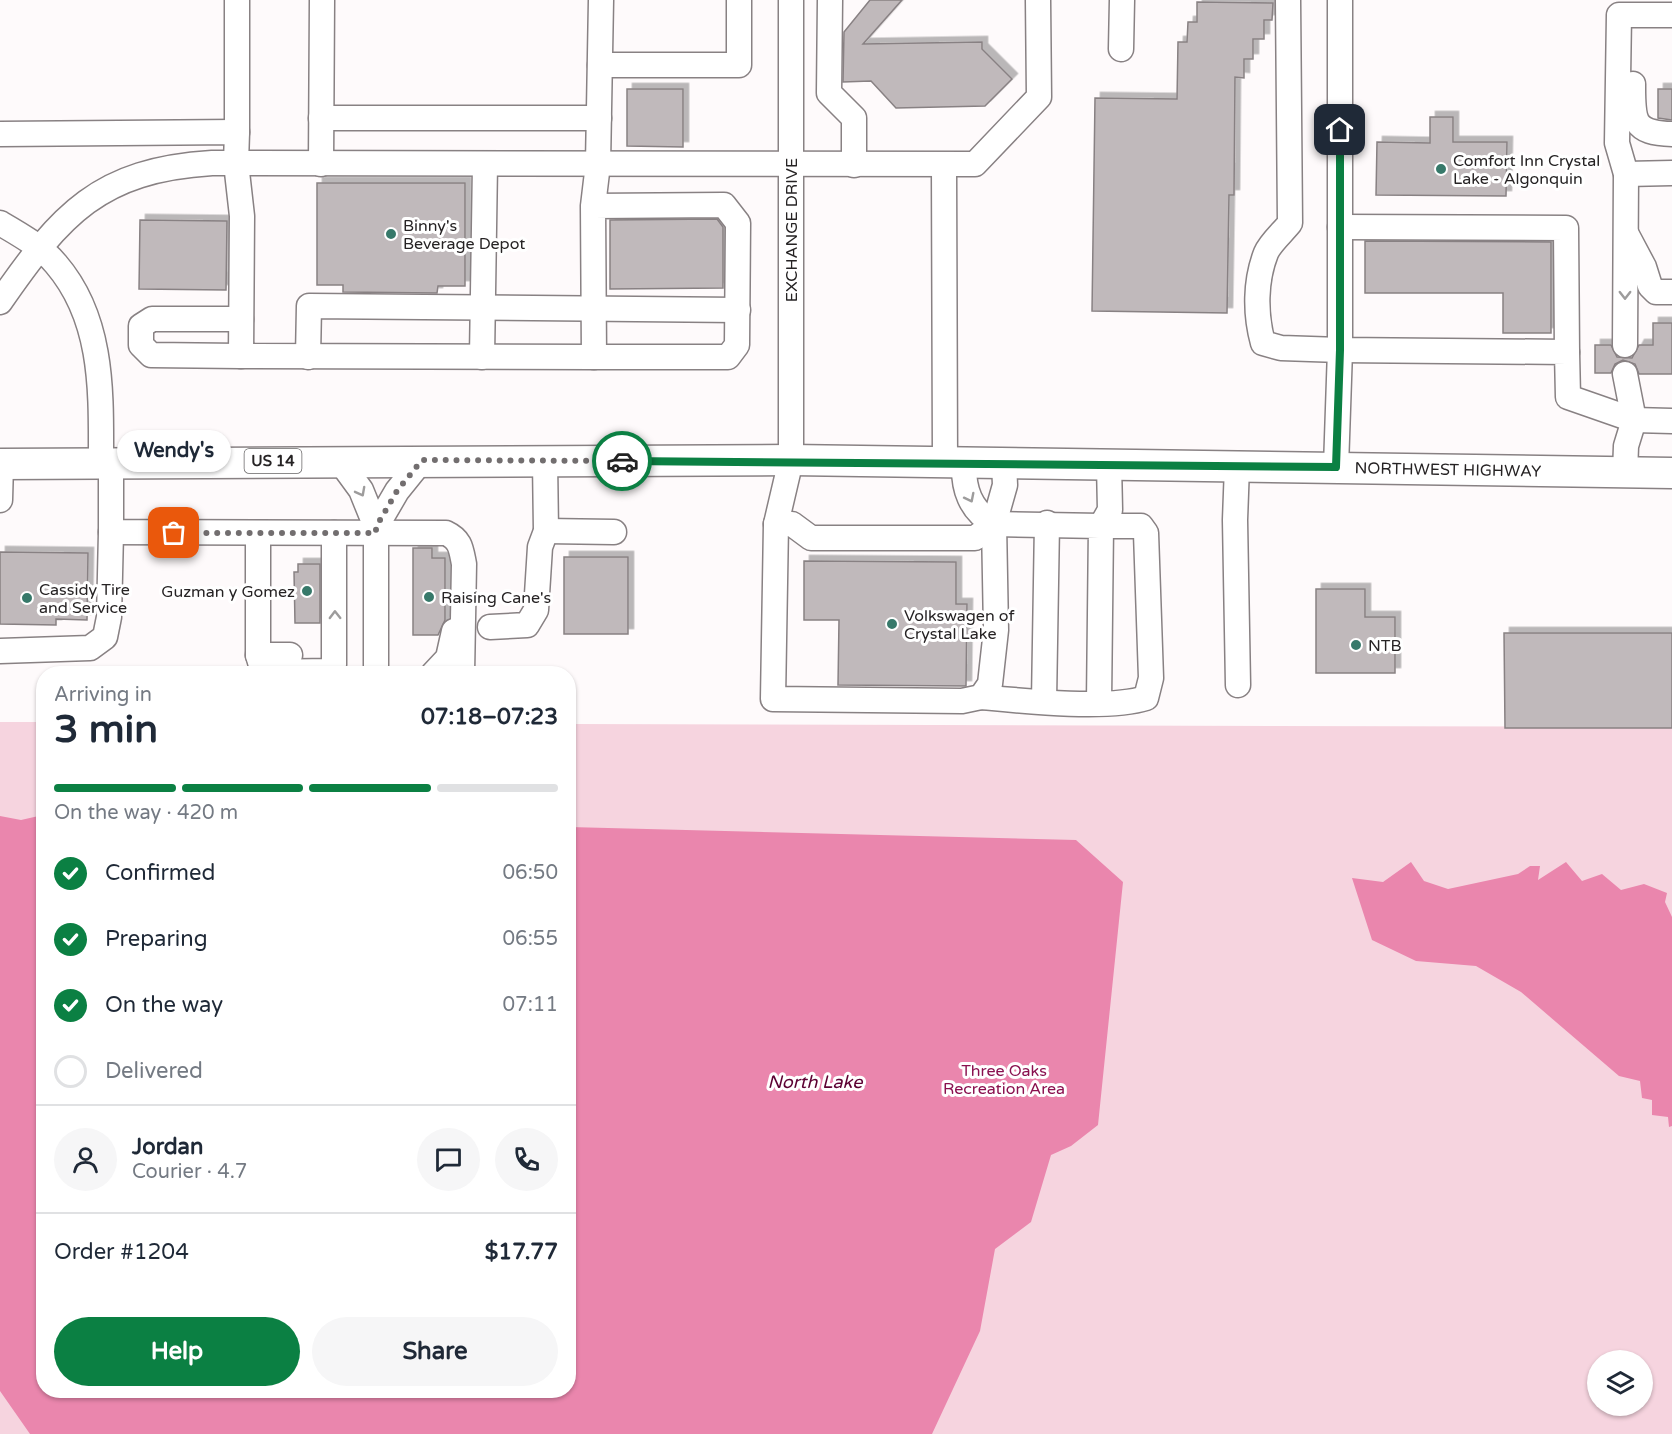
<!DOCTYPE html>
<html lang="en">
<head>
<meta charset="utf-8">
<style>
	:root { --surface:#fff; --page:#f6f6f7; --text:#1f2937; --muted:#747a83; --line:#e0e1e3; --accent:#0b8043 }
	body { margin:0; font-family:"Varela Round",sans-serif; background:var(--page); color:var(--text); height:100vh; display:flex; flex-direction:column; font-size:22px; white-space:nowrap }
	* { box-sizing:border-box; margin:0 }
	p { font-size:20px; color:var(--muted) }
	.icon { flex:none; width:33px; height:33px; fill:none; stroke:currentColor; stroke-width:2; stroke-linecap:round; stroke-linejoin:round }
	.map { position:relative; flex:1; overflow:hidden }
	.panel { position:absolute; left:36px; top:666px; width:540px; height:732px; display:flex; flex-direction:column; background:var(--surface); border-radius:24px; box-shadow:0 2px 4px #0004 }
	.panel>* { flex:none }
	.controls { position:absolute; left:1587px; top:1350px; display:grid; gap:12px }
	.controls a { display:grid; place-items:center; width:66px; height:66px; border-radius:50%; background:var(--surface); box-shadow:0 2px 4px #0004; font-size:30px }
	.pin { position:absolute; display:grid; place-items:center; width:51px; height:51px; color:#fff; margin:-26px; border-radius:12px; box-shadow:0 3px 9px #0006 }
	.courier { position:absolute; display:grid; place-items:center; width:60px; height:60px; margin:-30px; border:4px solid #0b8043; border-radius:50%; background:#fff; color:#222; box-shadow:0 2px 8px #0007 }
	.bubble { position:absolute; height:42px; border-radius:21px; background:var(--surface); box-shadow:0 2px 4px #0004; font-size:20px; font-weight:700; line-height:42px; text-align:center }
	.overview em { font-style:normal; font-weight:700 }
	.overview div { display:flex; flex-direction:column-reverse }
	.overview { display:flex; align-items:center; justify-content:space-between; height:102px; padding:0 18px }
	h1 { font-size:39px; font-weight:700; line-height:45px }
	.bar { display:grid; grid-template-columns:repeat(4,1fr); gap:9px 6px; align-content:center; height:72px; padding:0 18px }
	.bar i { height:8px; border-radius:4px; background:var(--line) }
	.bar .selected { background:var(--accent) }
	.bar p { grid-column:span 4 }
	.line { display:flex; align-items:center; gap:15px; padding:0 18px; border-top:2px solid var(--line) }
	.line div { flex:1 }
	.round { display:grid; place-items:center; flex:none; width:63px; height:63px; border-radius:32px; background:var(--page) }
	ol { padding:0 18px; list-style:none }
	li { display:flex; align-items:center; gap:18px; height:66px }
	li p { margin-inline-start:auto }
	li .icon { padding:6px; border-radius:50%; background:var(--accent); color:#fff; stroke-width:4 }
	li:last-child { color:var(--muted) }
	li i { width:33px; height:33px; border:3px solid var(--line); border-radius:50% }
	.button { display:flex; gap:12px; margin-top:auto; padding:12px 18px }
	.button a { flex:1; height:69px; border-radius:36px; background:var(--accent); color:#fff; font-size:24px; font-weight:700; line-height:69px; text-align:center }
	.button a+a { background:var(--page); color:var(--text) }
	.map>svg:first-child { display:block }
</style>
</head>
<body>
<div class="map">
<svg width="1672" height="1434" viewBox="0 0 1672 1434">
	<defs>
		<filter id="shadow"><feDropShadow dx="5.5" dy="-5.5" stdDeviation="0" flood-color="#0004"/></filter>
	</defs>
	<rect width="100%" height="100%" fill="#fefafb"/>
	<path fill="#f6d4df" fill-rule="evenodd" d="M 0,722 L 43,722 L 44,1390 L 568,1390 L 569,724 L 1672,727 L 1672,1434 L 0,1434 ZM 1598,1360 L 1642,1360 L 1642,1406 L 1598,1406 Z"/>
	<g fill="#ea86ad">
		<path d="M 43,815 L 44,1390 L 568,1390 L 569,827 L 1076,840 L 1123,882 L 1098,1125 L 1071,1146 L 1051,1155 L 1031,1222 L 995,1249 L 980,1331 L 932,1434 L 30,1434 L 0,1391 L 0,816 L 21,820 Z"/>
		<path d="M 1411,862 L 1424,881 L 1448,889 L 1518,874 L 1530,866 L 1540,866 L 1538,880 L 1566,862 L 1582,881 L 1602,874 L 1621,890 L 1644,884 L 1667,893 L 1665,902 L 1672,917 L 1672,1126 L 1669,1127 L 1668,1117 L 1652,1115 L 1652,1100 L 1642,1098 L 1640,1081 L 1619,1076 L 1521,992 L 1476,966 L 1416,961 L 1372,940 L 1352,878 L 1383,882 Z"/>
	</g>
	<g fill="#c0b9bb" stroke="#888183" stroke-width="1.5" filter="url(#shadow)">
		<path d="M 870,0 L 902,0 L 863,44 L 982,42 L 982,49 L 1012,79 L 985,106 L 896,108 L 871,81 L 843,82 L 844,32 Z"/>
		<path d="M 1197,2 L 1273,3 L 1272,20 L 1264,20 L 1264,39 L 1253,39 L 1253,59 L 1244,59 L 1244,78 L 1235,77 L 1234,195 L 1229,195 L 1227,313 L 1092,311 L 1095,98 L 1177,99 L 1178,42 L 1187,42 L 1188,22 L 1197,22 Z"/>
		<path d="M 627,89 L 683,89 L 683,147 L 627,146 Z"/>
		<path d="M 1658,89 L 1672,89 L 1672,120 L 1658,118 Z"/>
		<path d="M 1430,117 L 1453,117 L 1453,142 L 1507,142 L 1506,196 L 1376,195 L 1377,142 L 1430,143 Z"/>
		<path d="M 317,183 L 465,183 L 465,286 L 438,286 L 437,293 L 343,292 L 343,285 L 317,285 Z"/>
		<path d="M 717,219 L 723,227 L 723,288 L 610,289 L 610,220 Z"/>
		<path d="M 140,220 L 227,221 L 226,290 L 139,289 Z"/>
		<path d="M 1365,241 L 1551,242 L 1551,333 L 1503,333 L 1503,293 L 1365,293 Z"/>
		<path d="M 1653,323 L 1672,323 L 1672,374 L 1639,374 L 1635,364 L 1623,360 L 1615,364 L 1611,373 L 1595,373 L 1595,345 L 1611,345 L 1617,357 L 1632,358 L 1639,345 L 1653,345 Z"/>
		<path d="M 413,548 L 432,548 L 432,558 L 445,558 L 445,620 L 438,635 L 413,635 Z"/>
		<path d="M 0,552 L 88,553 L 87,620 L 56,619 L 56,625 L 0,624 Z"/>
		<rect x="564" y="557" width="64" height="77"/>
		<path d="M 804,561 L 956,562 L 956,604 L 967,604 L 966,686 L 838,685 L 839,620 L 804,620 Z"/>
		<path d="M 298,564 L 320,564 L 320,623 L 295,623 L 294,572 L 298,572 Z"/>
		<path d="M 1316,589 L 1365,589 L 1365,617 L 1395,617 L 1395,673 L 1316,673 Z"/>
		<path d="M 1504,633 L 1672,633 L 1672,728 L 1505,728 Z"/>
	</g>
	<g fill="none" stroke-linecap="round" stroke-linejoin="round">
		<defs>
			<g id="minor">
				<path d="M 237,0 L 237,132"/>
				<path d="M 791,0 L 791,460 L 776,524 L 773,699 L 962,701 L 981,697 L 990,684 L 996,630 L 994,524 L 1005,485 L 1004,463"/>
				<path d="M 830,0 L 829,93 L 854,118 L 854,165"/>
				<path d="M 1288,0 L 1290,223 C 1283,232 1270,243 1266,253 C 1255,281 1255,314 1263,343 L 1281,348 L 1340,350 L 1567,352 L 1568,397 L 1634,420 L 1672,421"/>
				<path d="M 1121,49 L 1122,0"/>
				<path d="M 600,65 L 739,65 L 739,0"/>
				<path d="M 1633,84 C 1633,120 1632,133 1672,134"/>
				<path d="M 321,118 L 599,118"/>
				<path d="M 0,134 L 237,132 L 236,163 L 242,216 L 241,356 L 594,357"/>
				<path d="M 321,164 L 322,0"/>
				<path d="M 944,165 L 945,462"/>
				<path d="M 1626,174 L 1672,173"/>
				<path d="M 593,206 L 724,205 L 738,223 L 737,345 L 728,357 L 594,357 L 593,206 L 598,164 L 601,0"/>
				<path d="M 0,223 C 19,234 42,247 56,264 C 104,320 101,393 101,462"/>
				<path d="M 1340,227 L 1566,228 L 1567,352"/>
				<path d="M 1627,235 L 1644,267 L 1650,286 L 1656,292 L 1672,292"/>
				<path d="M 0,302 C 61,214 99,170 212,163 L 975,164 L 1039,97 L 1038,0"/>
				<path d="M 1625,345 L 1626,174 L 1617,143 L 1619,15 L 1672,15"/>
				<path d="M 241,356 L 151,355 L 141,345 L 141,326 L 152,319 L 241,319"/>
				<path d="M 308,357 L 309,306 L 738,310"/>
				<path d="M 482,357 L 485,164"/>
				<path d="M 339,460 L 361,490 L 376,527 L 376,674"/>
				<path d="M 111,462 L 111,532 L 446,533 C 461,540 461,549 464,564 L 462,674"/>
				<path d="M 964,462 C 963,489 970,510 994,524 L 1101,526 L 1099,702"/>
				<path d="M 1237,466 L 1235,520 L 1238,685"/>
				<path d="M 1336,467 L 1340,350 L 1340,0"/>
				<path d="M 1625,473 L 1626,446 L 1634,420 L 1625,374"/>
				<path d="M 0,500 L 1,464"/>
				<path d="M 776,524 L 792,524 L 811,538 L 975,538 L 994,524"/>
				<path d="M 376,527 L 397,491 L 422,460"/>
				<path d="M 546,531 L 614,532"/>
				<path d="M 258,533 L 258,655 L 263,672 L 329,671 L 334,665 L 334,533"/>
				<path d="M 490,627 L 527,625 L 536,610 L 540,547 L 546,531 L 545,461"/>
				<path d="M 0,651 L 90,648 L 105,637 L 109,617 L 111,532"/>
				<path d="M 258,655 L 290,655"/>
				<path d="M 433,674 L 448,658 L 454,631"/>
				<path d="M 981,697 C 1023,701 1108,710 1146,698 L 1151,678 L 1146,533 L 1141,526 L 1101,526 L 1110,510 L 1109,464"/>
				<path d="M 1044,701 L 1047,523"/>
			</g>
			<path id="major" d="M 0,464 L 791,460 L 1672,473"/>
		</defs>
		<use href="#minor" stroke="#888183" stroke-width="27"/>
		<use href="#major" stroke="#888183" stroke-width="33"/>
		<use href="#minor" stroke="#fff" stroke-width="24"/>
		<use href="#major" stroke="#fff" stroke-width="30"/>
	</g>
	<defs><path id="oneway-chevron" d="M-2-3.5L2.5 0L-2 3.5" fill="none" stroke-width="1.6" stroke-linecap="round" stroke-linejoin="round" transform="scale(1.5)"/></defs>
	<g stroke="#9d9c9c">
		<use href="#oneway-chevron" transform="translate(1625 295) rotate(90)"/>
		<use href="#oneway-chevron" transform="translate(361 492) rotate(62)"/>
		<use href="#oneway-chevron" transform="translate(970 498) rotate(63)"/>
		<use href="#oneway-chevron" transform="translate(335 615) rotate(-91)"/>
	</g>
	<g fill="none" stroke-linecap="round" stroke-linejoin="round">
		<path stroke="#726e6f" stroke-width="6" stroke-dasharray="0 10.8" d="M 174,533 L 376,533 L 376,527 L 397,491 L 422,460 L 622,461"/>
		<path stroke="#0b8043" stroke-width="8" d="M 622,461 L 1336,467 L 1340,350 L 1340,130"/>
	</g>
	<g fill="#37796a" stroke="#fff" stroke-width="2">
		<circle cx="1441" cy="169" r="6"/>
		<circle cx="391" cy="234" r="6"/>
		<circle cx="307" cy="591" r="6"/>
		<circle cx="429" cy="597" r="6"/>
		<circle cx="27" cy="598" r="6"/>
		<circle cx="892" cy="624" r="6"/>
		<circle cx="1356" cy="645" r="6"/>
	</g>
	<g text-anchor="middle" stroke-width="6" stroke-linejoin="round" paint-order="stroke">
		<rect fill="#fff" stroke="#676566" stroke-width="1.5" x="244.5" y="449" width="57" height="24" rx="4.5"/>
		<g font-size="15" font-weight="bold" fill="#262324">
			<text x="273" y="466">US 14</text>
		</g>
		<g font-size="16" fill="#262324" stroke="#fff" text-anchor="start">
			<text x="1453" y="166">Comfort Inn Crystal<tspan x="1453" dy="18">Lake - Algonquin</tspan></text>
			<text x="403" y="231">Binny's<tspan x="403" dy="18">Beverage Depot</tspan></text>
			<text x="39" y="595">Cassidy Tire<tspan x="39" dy="18">and Service</tspan></text>
			<text x="295" y="597" text-anchor="end">Guzman y Gomez</text>
			<text x="441" y="603">Raising Cane's</text>
			<text x="904" y="621">Volkswagen of<tspan x="904" dy="18">Crystal Lake</tspan></text>
			<text x="1368" y="651">NTB</text>
		</g>
		<g font-size="16" fill="#262324" stroke="#fff">
			<text transform="translate(791 230) rotate(-90)" y="6">EXCHANGE DRIVE</text>
			<text transform="translate(1448 469) rotate(1)" y="6">NORTHWEST HIGHWAY</text>
		</g>
		<g font-size="16" fill="#89104f" stroke="#fff">
			<text x="1004" y="1076">Three Oaks<tspan x="1004" dy="18">Recreation Area</tspan></text>
		</g>
		<g font-size="18" font-style="italic" fill="#5c0032" stroke="#fff">
			<text x="815" y="1088">North Lake</text>
		</g>
	</g>
</svg>
<div class="controls">
<a><svg class="icon" aria-label="layers" viewBox="0 0 24 24"><path d="M12 4l9 5-9 5-9-5zM3 14l9 5 9-5"/></svg></a>
</div>
<div class="pin" style="left:174px;top:533px;background:#ea580c"><svg class="icon" aria-label="bag" viewBox="0 0 24 24"><path d="M5 8h14l-1 12H6zM9 8a3 3 0 0 1 6 0"/></svg></div>
<div class="pin" style="left:1340px;top:130px;background:#1f2937"><svg class="icon" aria-label="home" viewBox="0 0 24 24"><path d="M3 11l9-7 9 7M6 9v11h12V9"/></svg></div>
<div class="courier" style="left:622px;top:461px"><svg class="icon" aria-label="car" viewBox="0 0 24 24"><path d="M5 17H2v-5l4-1 3-4h7l3 4 3 1v5h-3M9 17h6M6 11h13"/><circle cx="7" cy="17" r="2"/><circle cx="17" cy="17" r="2"/></svg></div>
<div class="bubble" style="left:117px;top:430px;width:114px">Wendy's</div>
<section class="panel">
<div class="overview"><div><h1>3 min</h1><p>Arriving in</p></div><em>07:18–07:23</em></div>
<div class="bar"><i class="selected"></i><i class="selected"></i><i class="selected"></i><i></i><p>On the way · 420 m</p></div>
<ol>
<li><svg class="icon" aria-label="check" viewBox="0 0 24 24"><path d="M5 12l5 5 9-10"/></svg>Confirmed<p>06:50</p></li>
<li><svg class="icon" aria-label="check" viewBox="0 0 24 24"><path d="M5 12l5 5 9-10"/></svg>Preparing<p>06:55</p></li>
<li><svg class="icon" aria-label="check" viewBox="0 0 24 24"><path d="M5 12l5 5 9-10"/></svg>On the way<p>07:11</p></li>
<li><i></i>Delivered</li>
</ol>
<div class="line" style="height:108px"><a class="round"><svg class="icon" aria-label="person" viewBox="0 0 24 24"><circle cx="12" cy="8" r="4"/><path d="M4 21q1-7 8-7t8 7"/></svg></a><div><b>Jordan</b><p>Courier · 4.7</p></div><a class="round"><svg class="icon" aria-label="chat" viewBox="0 0 24 24"><path d="M4 5h16v11H9l-5 4z"/></svg></a><a class="round"><svg class="icon" aria-label="phone" viewBox="0 0 24 24"><path d="M5 4h4l2 5-3 2q2 4 5 5l2-3 5 2v4C11 20 4 13 5 4z"/></svg></a></div>
<div class="line" style="height:78px"><div>Order #1204</div><b>$17.77</b></div>
<div class="button"><a>Help</a><a>Share</a></div>
</section>
</div>
</body>
</html>
